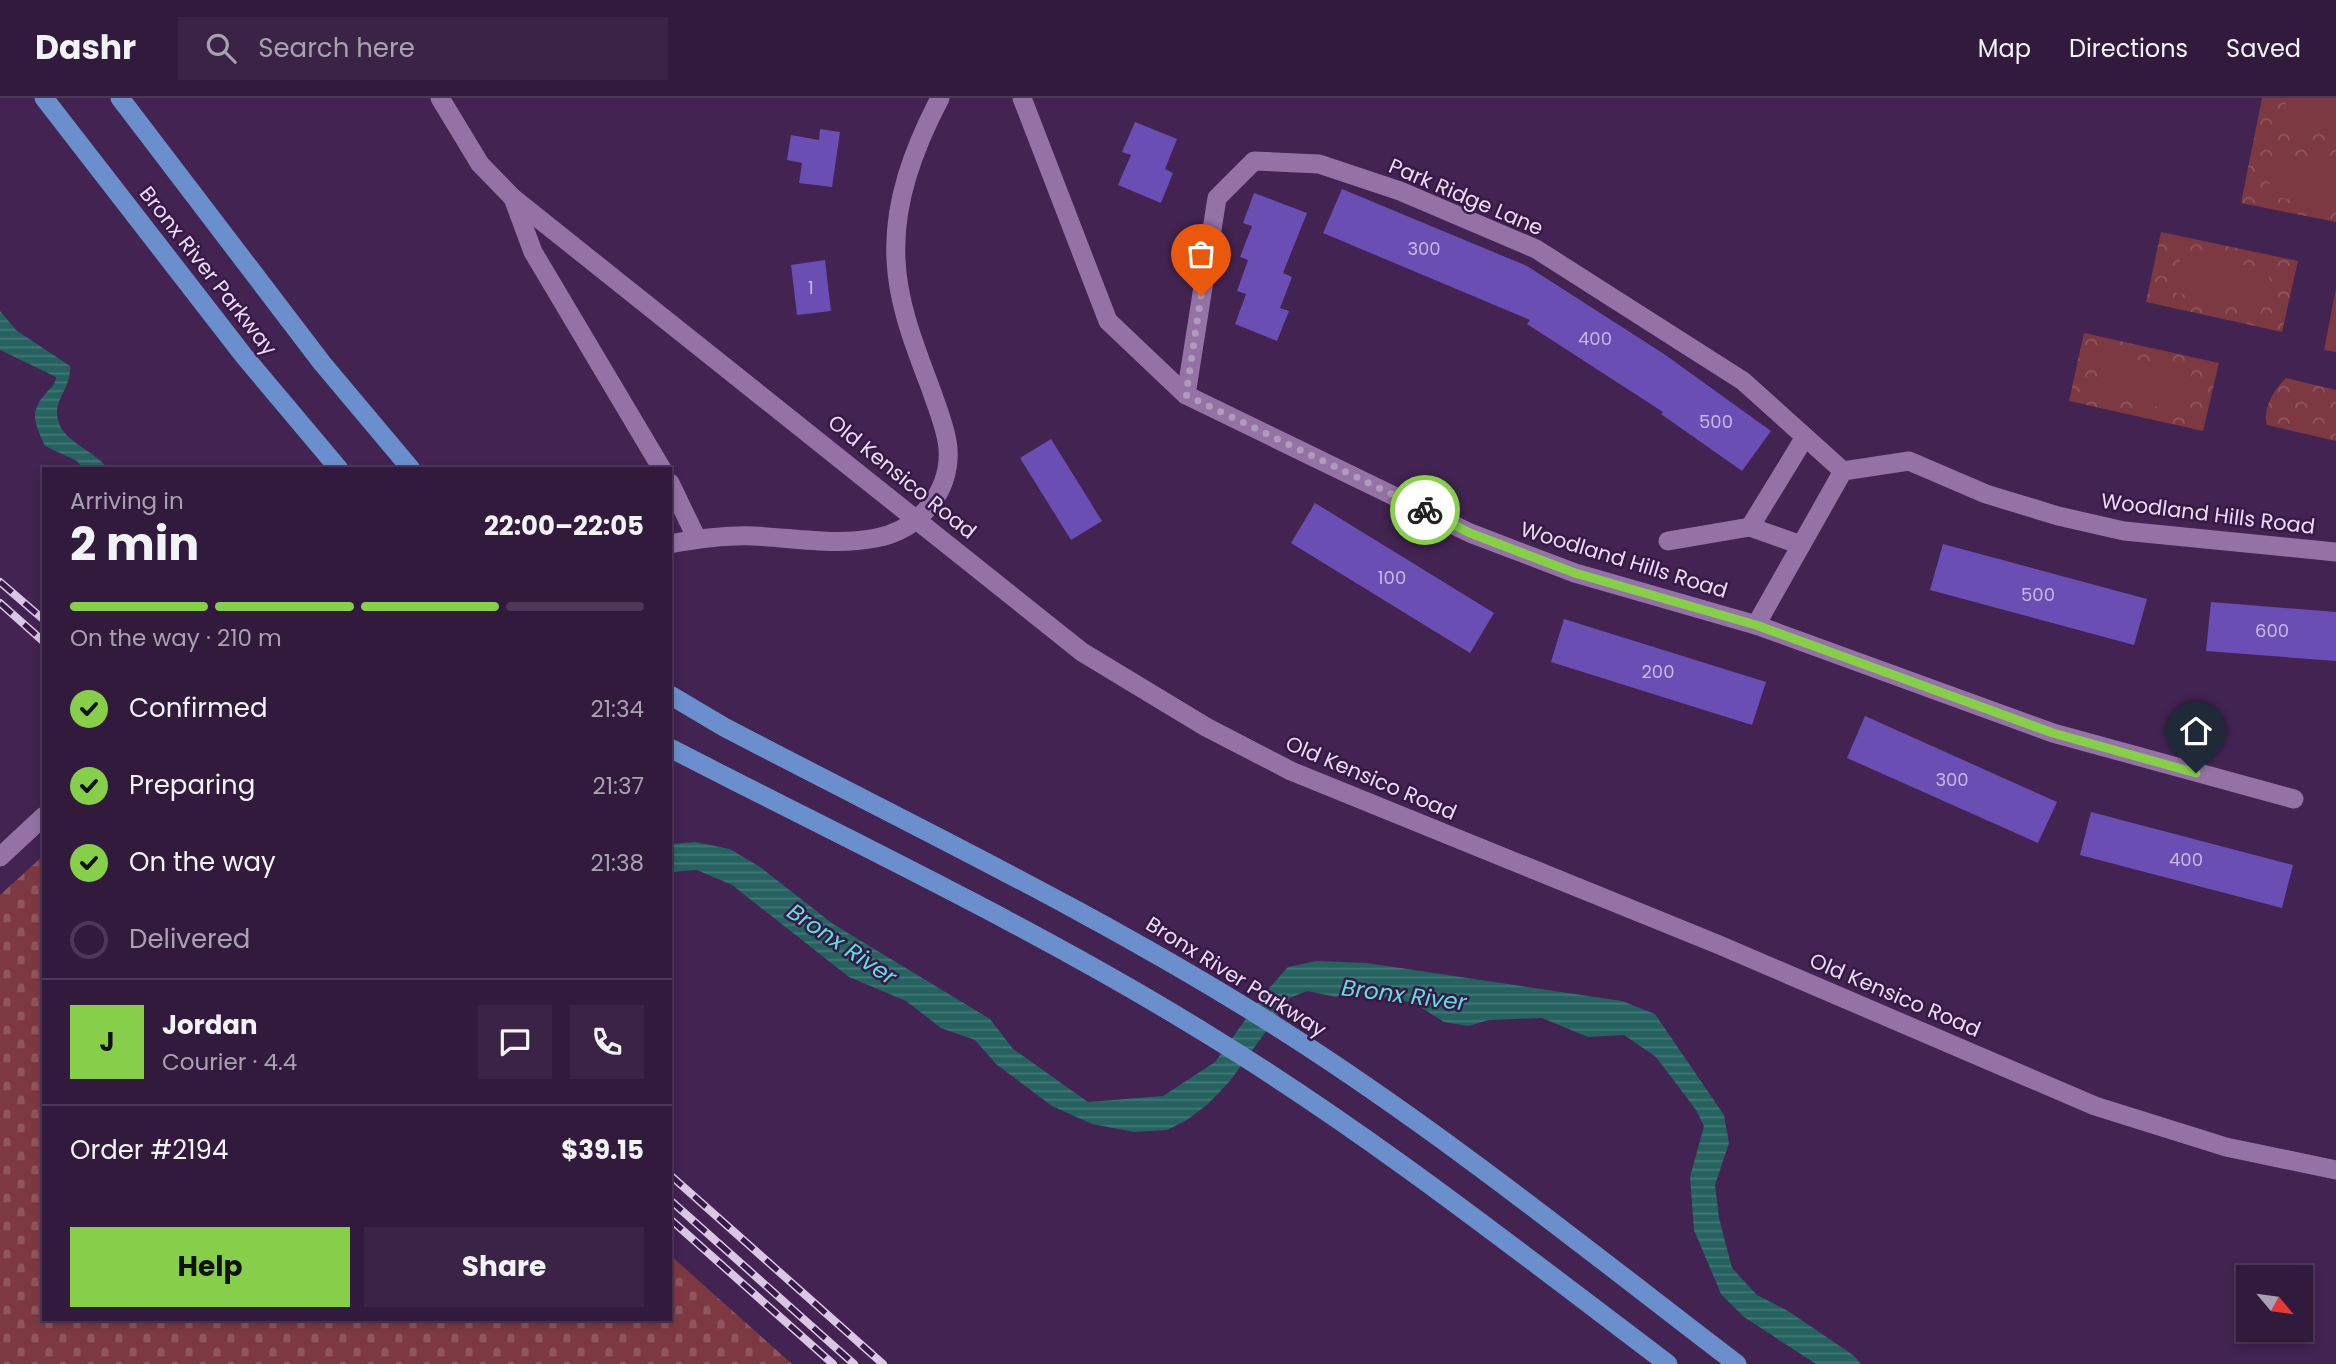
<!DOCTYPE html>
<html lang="en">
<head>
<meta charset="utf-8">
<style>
	:root { --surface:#321a3d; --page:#3a2344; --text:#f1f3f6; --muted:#a8a1b0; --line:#4d3857; --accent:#87cf4b }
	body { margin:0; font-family:Poppins,sans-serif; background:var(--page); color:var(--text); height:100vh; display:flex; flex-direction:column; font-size:26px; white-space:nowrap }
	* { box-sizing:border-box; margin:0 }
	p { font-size:23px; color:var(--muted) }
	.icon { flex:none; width:38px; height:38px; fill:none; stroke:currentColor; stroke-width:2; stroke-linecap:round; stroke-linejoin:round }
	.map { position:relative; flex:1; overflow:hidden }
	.sheet { position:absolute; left:42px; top:369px; width:630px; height:854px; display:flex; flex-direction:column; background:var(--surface); border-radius:0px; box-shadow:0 4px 10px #0003,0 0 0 2px var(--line) }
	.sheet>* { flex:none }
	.needle { width:46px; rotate:119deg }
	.buttons { position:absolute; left:2236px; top:1167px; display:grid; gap:14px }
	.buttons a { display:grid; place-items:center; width:77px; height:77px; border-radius:0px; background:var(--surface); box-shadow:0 4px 10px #0003,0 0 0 2px var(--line); font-size:35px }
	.pin { position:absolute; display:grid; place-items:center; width:60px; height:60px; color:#fff; margin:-72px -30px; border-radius:50% 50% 50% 0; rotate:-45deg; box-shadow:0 0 7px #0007 }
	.pin .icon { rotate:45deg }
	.courier { position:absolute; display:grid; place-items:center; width:70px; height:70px; margin:-35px; border:5px solid #87cf4b; border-radius:50%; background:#fff; color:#222; box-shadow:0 2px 9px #0007 }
	.head em { font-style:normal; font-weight:700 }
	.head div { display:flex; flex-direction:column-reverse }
	.head { display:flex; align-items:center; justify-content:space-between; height:119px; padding:0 28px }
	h1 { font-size:46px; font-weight:700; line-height:52px }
	.bar { display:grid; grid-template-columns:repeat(4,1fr); gap:10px 7px; align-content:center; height:84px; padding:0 28px }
	.bar i { height:9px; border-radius:5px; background:var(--line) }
	.bar .selected { background:var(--accent) }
	.bar p { grid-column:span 4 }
	.line { display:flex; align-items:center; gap:18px; padding:0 28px; border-top:2px solid var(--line) }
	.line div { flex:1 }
	.round { display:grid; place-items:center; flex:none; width:74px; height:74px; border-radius:0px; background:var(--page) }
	ol { padding:0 28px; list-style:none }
	li { display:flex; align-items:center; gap:21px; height:77px }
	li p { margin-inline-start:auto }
	li .icon { padding:7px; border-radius:50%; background:var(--accent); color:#111; stroke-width:4 }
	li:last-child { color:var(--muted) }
	li i { width:38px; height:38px; border:4px solid var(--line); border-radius:50% }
	.action { display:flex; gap:14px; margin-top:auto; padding:14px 28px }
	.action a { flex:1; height:80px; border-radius:0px; background:var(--accent); color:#111; font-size:28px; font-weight:700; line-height:80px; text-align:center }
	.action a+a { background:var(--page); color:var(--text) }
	header { display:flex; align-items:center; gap:42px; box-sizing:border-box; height:98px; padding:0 35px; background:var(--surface); border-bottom:2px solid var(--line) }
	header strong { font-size:33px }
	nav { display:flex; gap:38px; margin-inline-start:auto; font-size:24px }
	.search { width:490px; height:63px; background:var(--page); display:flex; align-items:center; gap:18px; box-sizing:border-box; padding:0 24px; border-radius:0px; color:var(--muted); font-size:26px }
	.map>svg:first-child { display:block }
</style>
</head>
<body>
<header>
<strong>Dashr</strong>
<div class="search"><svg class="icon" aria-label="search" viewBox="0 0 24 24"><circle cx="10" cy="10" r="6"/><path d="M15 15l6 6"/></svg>Search here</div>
<nav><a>Map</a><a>Directions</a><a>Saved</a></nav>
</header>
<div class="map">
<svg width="2336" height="1266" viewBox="0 0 2336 1266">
	<defs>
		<pattern id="forest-crowns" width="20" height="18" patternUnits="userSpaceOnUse" patternTransform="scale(1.75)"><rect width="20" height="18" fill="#7d3942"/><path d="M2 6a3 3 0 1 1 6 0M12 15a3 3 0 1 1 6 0" fill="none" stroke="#90555e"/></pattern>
		<pattern id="cemetery-stones" width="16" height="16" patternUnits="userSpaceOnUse" patternTransform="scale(1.75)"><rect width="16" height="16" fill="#7d3942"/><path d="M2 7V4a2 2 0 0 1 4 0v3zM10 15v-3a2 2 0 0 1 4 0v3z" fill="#90555e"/></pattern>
		<pattern id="water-rules" width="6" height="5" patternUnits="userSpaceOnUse" patternTransform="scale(1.75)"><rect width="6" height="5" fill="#256260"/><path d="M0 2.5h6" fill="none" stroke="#457878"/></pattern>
	</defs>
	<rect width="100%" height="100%" fill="#422351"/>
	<g fill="url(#forest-crowns)">
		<path d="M 2262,0 L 2336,0 L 2336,124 L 2241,105 Z"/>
		<path d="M 2161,134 L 2298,163 L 2282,234 L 2146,204 Z"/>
		<path d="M 2084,235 L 2219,265 L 2203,333 L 2069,303 Z"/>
		<path d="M 2286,280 L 2336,292 L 2336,343 L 2267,327 C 2262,311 2275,290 2286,280 Z"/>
	</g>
	<path fill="url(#cemetery-stones)" d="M 44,757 L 44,1222 L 670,1222 L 670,1157 L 792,1266 L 0,1266 L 0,797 Z"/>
	<g fill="#7d3942">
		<path d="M 2287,0 L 2336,0 L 2336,39 L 2281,28 Z"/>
		<path d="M 2276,56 L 2336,68 L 2336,110 L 2267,97 Z"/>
		<path d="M 2182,153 L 2271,173 L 2261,214 L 2173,194 Z"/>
		<path d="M 2336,190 L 2336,254 L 2324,252 Z"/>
		<path d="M 2103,254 L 2192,274 L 2182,315 L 2094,294 Z"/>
	</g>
	<g fill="url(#water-rules)">
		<path d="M 0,213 L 16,232 L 70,268 C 71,290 57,297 57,316 C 58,343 94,351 108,371 L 84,371 L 77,363 L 45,348 C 35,324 28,315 47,294 C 52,288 55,287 56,279 L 0,252 Z"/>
		<path d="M 695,744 L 730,751 L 760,769 L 833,826 L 990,921 L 1013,951 L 1088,1004 L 1163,998 L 1215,964 L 1263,897 L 1288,869 L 1316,863 L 1367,865 L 1622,903 L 1655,916 L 1724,1017 L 1729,1045 L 1715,1087 L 1719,1120 L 1732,1170 L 1757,1197 L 1788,1213 L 1853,1257 L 1861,1266 L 1816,1266 L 1744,1219 L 1721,1196 L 1694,1132 L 1690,1079 L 1704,1028 L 1696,1012 L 1656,959 L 1624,937 L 1588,939 L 1542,920 L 1489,922 L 1468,928 L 1444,924 L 1414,905 L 1351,893 L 1336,899 L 1307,893 L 1290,900 L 1230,983 L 1208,1006 L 1187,1022 L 1167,1032 L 1134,1034 L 1092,1026 L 1052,1008 L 996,966 L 975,942 L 941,930 L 906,903 L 849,879 L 732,787 L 697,772 L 670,774 L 670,746 Z"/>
	</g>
	<g fill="#6b4eb3">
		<path d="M 1135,24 L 1177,41 L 1165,71 L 1173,75 L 1161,105 L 1118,87 L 1131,57 L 1122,54 Z"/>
		<path d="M 820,31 L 840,34 L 832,89 L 799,85 L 802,65 L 787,62 L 791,37 L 819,42 Z"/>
		<path d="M 1342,91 L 1527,168 L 1664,256 L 1771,333 L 1742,373 L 1661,316 L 1663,314 L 1527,226 L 1530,222 L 1323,135 Z"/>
		<path d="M 1254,95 L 1307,115 L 1283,175 L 1292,179 L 1280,210 L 1289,213 L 1277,243 L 1235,226 L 1246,196 L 1237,193 L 1248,162 L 1240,159 L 1252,128 L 1243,125 Z"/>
		<path d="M 825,162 L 831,213 L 797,217 L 791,167 Z"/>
		<path d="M 1051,341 L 1102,423 L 1071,442 L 1020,360 Z"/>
		<path d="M 1315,405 L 1494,515 L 1470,555 L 1291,445 Z"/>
		<path d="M 1943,446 L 2147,501 L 2134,547 L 1930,492 Z"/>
		<path d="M 2211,504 L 2336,514 L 2336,563 L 2206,553 Z"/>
		<path d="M 1564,521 L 1766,584 L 1752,627 L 1551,564 Z"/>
		<path d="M 1865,618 L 2057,704 L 2038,745 L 1847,660 Z"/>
		<path d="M 2091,714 L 2293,767 L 2282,810 L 2080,757 Z"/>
	</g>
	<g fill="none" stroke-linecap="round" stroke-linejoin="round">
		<g stroke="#9472a6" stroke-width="19">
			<path d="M 440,0 L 480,66 L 513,100 L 1082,554 L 1206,629 L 1291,673 L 1717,846 L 2095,1008 L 2226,1049 L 2336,1072"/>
			<path d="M 1022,0 L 1108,223 L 1186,297 L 1470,435 L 1575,475 L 1756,527 L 2053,635 L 2294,701"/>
			<path d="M 513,100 L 533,154 L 662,371"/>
			<path d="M 1186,297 L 1217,100 L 1254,63 L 1319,66 L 1400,93 L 1536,151 L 1743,283 L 1843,373"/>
			<path d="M 670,385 L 697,441"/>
			<path d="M 1750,429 L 1801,447"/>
			<path d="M 1668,443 L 1750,429 L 1805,339"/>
			<path d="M 670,446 C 697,441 727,437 754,438 C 795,440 835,448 876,440 C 919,432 951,394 948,350 C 946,330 938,312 932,294 C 916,251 898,208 896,162 C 893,104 914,50 940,0"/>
			<path d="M 1756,527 L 1843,373 L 1909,363 L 1986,396 L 2058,418 L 2124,433 L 2336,454"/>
		</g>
		<path stroke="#9472a6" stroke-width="19" d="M 0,759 L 44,718"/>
		<g stroke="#6a8fcc" stroke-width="19">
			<path d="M 44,0 L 244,258 L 339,371"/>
			<path d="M 120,0 L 322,265 L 411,371"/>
			<path d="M 670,597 L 724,629 C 913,728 1105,819 1285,934 C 1443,1035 1589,1153 1737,1266"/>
			<path d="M 670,650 C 850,743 1034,829 1207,936 C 1369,1035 1517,1152 1668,1266"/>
		</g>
		<defs>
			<g id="rail">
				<path d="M 0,484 L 44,522"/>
				<path d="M 0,505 L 44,544"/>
				<path d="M 670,1077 L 883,1266"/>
				<path d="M 670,1102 L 854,1266"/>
				<path d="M 670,1121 L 833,1266"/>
			</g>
		</defs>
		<use href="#rail" stroke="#dac7e5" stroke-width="8"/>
		<use href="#rail" stroke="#371946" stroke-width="5" stroke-dasharray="16" stroke-linecap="butt"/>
	</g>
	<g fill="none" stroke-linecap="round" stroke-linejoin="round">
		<path stroke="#b09abd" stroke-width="7" stroke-dasharray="0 12.6" d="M 1201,198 L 1186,297 L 1425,412"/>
		<path stroke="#87cf4b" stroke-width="9" d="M 1425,412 L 1470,435 L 1575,475 L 1756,527 L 2053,635 L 2196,675"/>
	</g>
	<g text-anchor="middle" stroke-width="5" stroke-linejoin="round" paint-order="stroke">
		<g font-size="18" fill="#ccb7e6">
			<text x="1424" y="157">300</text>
			<text x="811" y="196">1</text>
			<text x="1595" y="247">400</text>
			<text x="1716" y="330">500</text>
			<text x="1392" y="486">100</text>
			<text x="2038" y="503">500</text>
			<text x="2272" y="539">600</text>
			<text x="1658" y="580">200</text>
			<text x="1952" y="688">300</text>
			<text x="2186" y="768">400</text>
		</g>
		<g font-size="21" fill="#ecdaf7" stroke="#371946">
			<text transform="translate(1466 99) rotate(23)" y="7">Park Ridge Lane</text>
			<text transform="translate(208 173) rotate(52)" y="7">Bronx River Parkway</text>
			<text transform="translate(902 379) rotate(39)" y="7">Old Kensico Road</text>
			<text transform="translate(2208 416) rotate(7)" y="7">Woodland Hills Road</text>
			<text transform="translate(1624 462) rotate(17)" y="7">Woodland Hills Road</text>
			<text transform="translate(1371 680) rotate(23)" y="7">Old Kensico Road</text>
			<text transform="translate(1236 879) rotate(32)" y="7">Bronx River Parkway</text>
			<text transform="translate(1895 897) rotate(23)" y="7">Old Kensico Road</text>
		</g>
		<g font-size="23" font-style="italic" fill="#61dedb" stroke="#371946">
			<text transform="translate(842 846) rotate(34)" y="8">Bronx River</text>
			<text transform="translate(1404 897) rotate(7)" y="8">Bronx River</text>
		</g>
	</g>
</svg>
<div class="buttons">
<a><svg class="needle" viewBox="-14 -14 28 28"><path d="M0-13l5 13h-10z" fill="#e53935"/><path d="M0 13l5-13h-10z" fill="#a8a1b0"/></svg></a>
</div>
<div class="pin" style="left:1201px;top:198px;background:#ea580c"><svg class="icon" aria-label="bag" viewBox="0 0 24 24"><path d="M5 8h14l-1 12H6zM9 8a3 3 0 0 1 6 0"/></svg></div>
<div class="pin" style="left:2196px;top:675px;background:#1f2937"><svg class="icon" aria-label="home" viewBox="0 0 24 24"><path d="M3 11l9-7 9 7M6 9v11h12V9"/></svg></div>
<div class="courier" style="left:1425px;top:412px"><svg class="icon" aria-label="bike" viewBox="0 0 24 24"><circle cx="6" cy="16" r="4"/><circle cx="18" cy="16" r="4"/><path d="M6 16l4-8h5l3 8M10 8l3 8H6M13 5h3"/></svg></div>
<section class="sheet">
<div class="head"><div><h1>2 min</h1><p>Arriving in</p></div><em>22:00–22:05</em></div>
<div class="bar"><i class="selected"></i><i class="selected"></i><i class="selected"></i><i></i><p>On the way · 210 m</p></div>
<ol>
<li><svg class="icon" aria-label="check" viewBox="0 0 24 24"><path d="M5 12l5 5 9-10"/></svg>Confirmed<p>21:34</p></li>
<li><svg class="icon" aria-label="check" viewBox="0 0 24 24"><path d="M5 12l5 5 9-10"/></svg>Preparing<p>21:37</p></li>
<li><svg class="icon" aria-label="check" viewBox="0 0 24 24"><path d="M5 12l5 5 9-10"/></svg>On the way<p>21:38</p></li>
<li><i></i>Delivered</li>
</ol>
<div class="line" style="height:126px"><b class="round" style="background:var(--accent);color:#111">J</b><div><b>Jordan</b><p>Courier · 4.4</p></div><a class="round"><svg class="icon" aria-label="chat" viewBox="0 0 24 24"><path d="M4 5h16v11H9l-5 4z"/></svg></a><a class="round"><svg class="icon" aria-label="phone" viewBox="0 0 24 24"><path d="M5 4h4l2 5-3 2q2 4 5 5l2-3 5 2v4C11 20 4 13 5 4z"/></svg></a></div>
<div class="line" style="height:91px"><div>Order #2194</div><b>$39.15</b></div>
<div class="action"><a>Help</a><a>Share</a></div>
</section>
</div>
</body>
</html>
